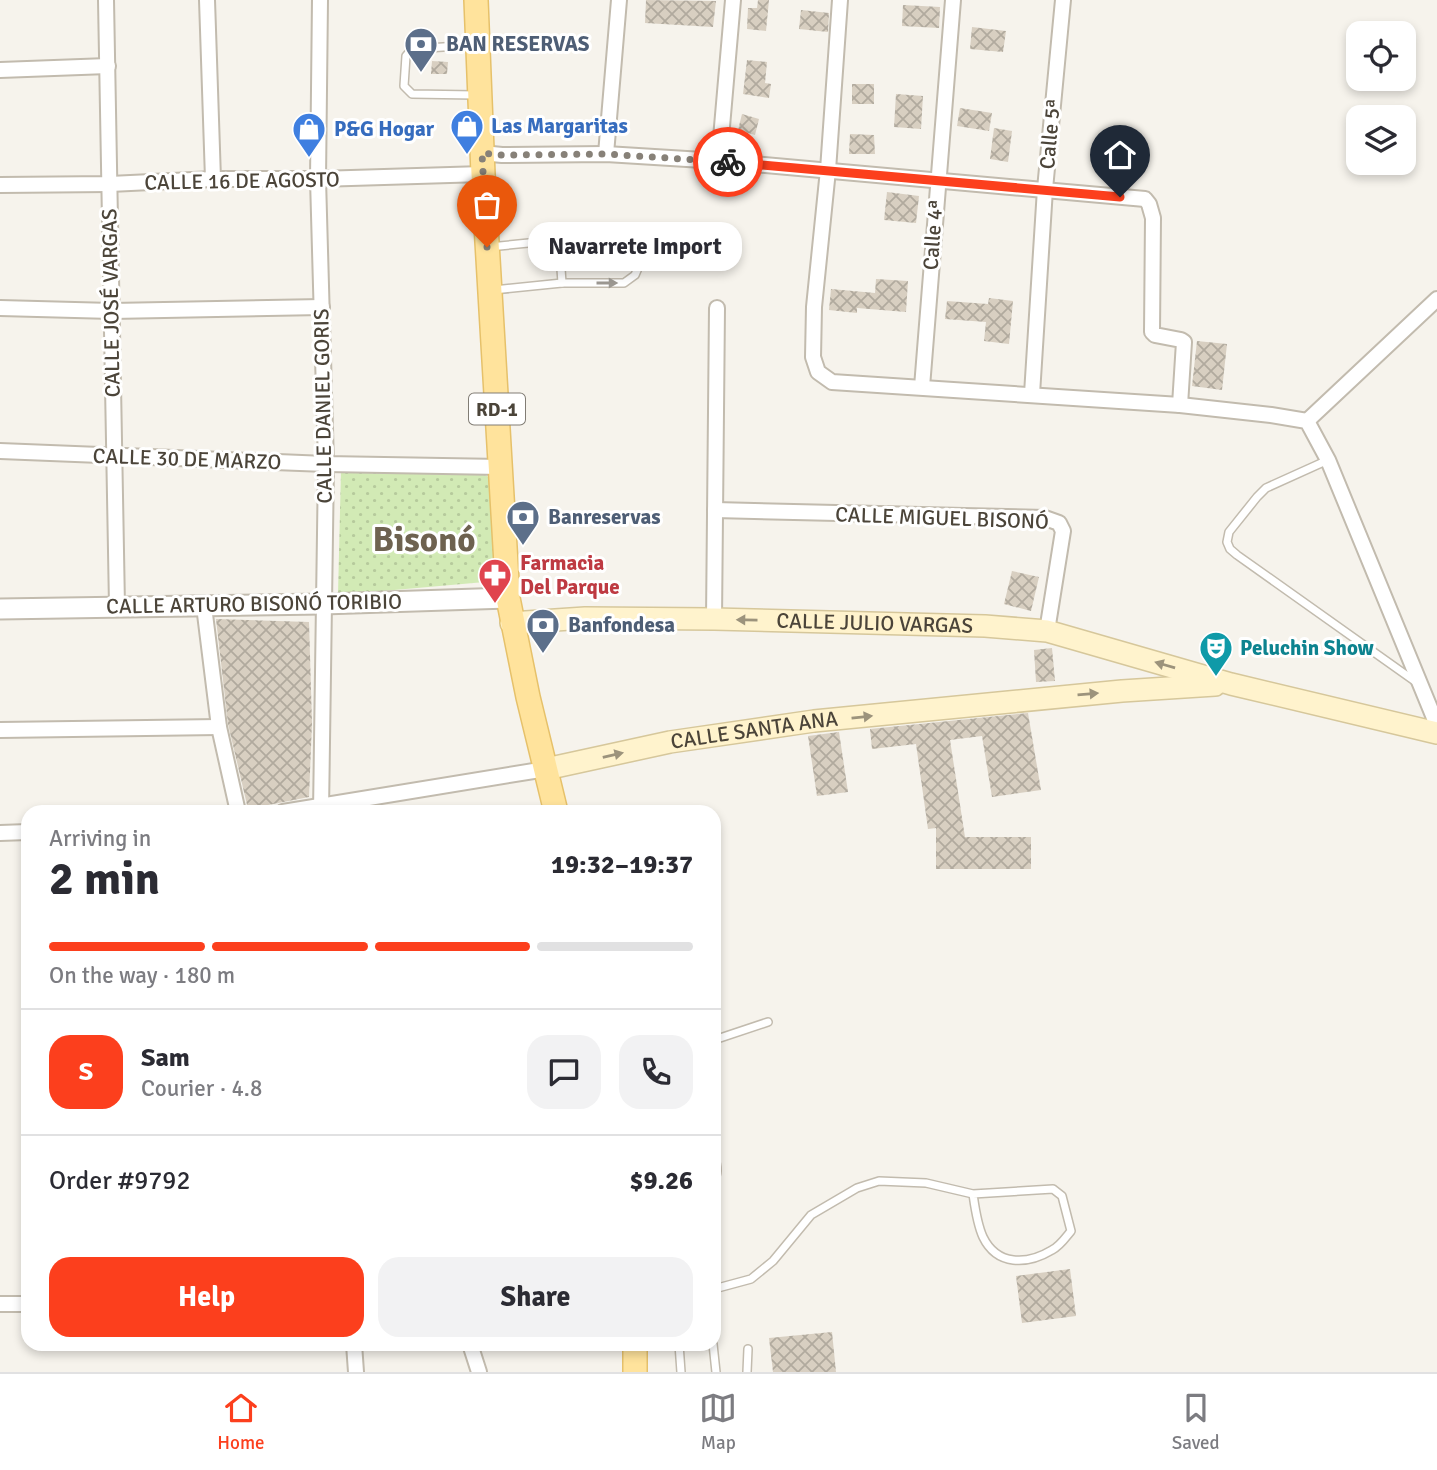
<!DOCTYPE html>
<html lang="en">
<head>
<meta charset="utf-8">
<style>
	:root { --surface:#fff; --page:#f2f2f3; --text:#2b2b33; --muted:#7c7c81; --line:#e1e1e2; --accent:#fc3f1d }
	body { margin:0; font-family:Signika,sans-serif; background:var(--page); color:var(--text); height:100vh; display:flex; flex-direction:column; font-size:26px; white-space:nowrap }
	* { box-sizing:border-box; margin:0 }
	p { font-size:23px; color:var(--muted) }
	.icon { flex:none; width:38px; height:38px; fill:none; stroke:currentColor; stroke-width:2; stroke-linecap:round; stroke-linejoin:round }
	.map { position:relative; flex:1; overflow:hidden }
	.sheet { position:absolute; left:21px; top:805px; width:700px; height:546px; display:flex; flex-direction:column; background:var(--surface); border-radius:21px; box-shadow:0 4px 10px #0003 }
	.sheet>* { flex:none }
	.fabs { position:absolute; left:1346px; top:21px; display:grid; gap:14px }
	.fabs a { display:grid; place-items:center; width:70px; height:70px; border-radius:14px; background:var(--surface); box-shadow:0 4px 10px #0003; font-size:35px }
	.pin { position:absolute; display:grid; place-items:center; width:60px; height:60px; color:#fff; margin:-72px -30px; border-radius:50% 50% 50% 0; rotate:-45deg; box-shadow:0 0 7px #0007 }
	.pin .icon { rotate:45deg }
	.courier { position:absolute; display:grid; place-items:center; width:70px; height:70px; margin:-35px; border:5px solid #fc3f1d; border-radius:50%; background:#fff; color:#222; box-shadow:0 2px 9px #0007 }
	.bubble { position:absolute; height:49px; border-radius:21px; background:var(--surface); box-shadow:0 4px 10px #0003; font-size:23px; font-weight:800; line-height:49px; text-align:center }
	.overview em { font-style:normal; font-weight:800 }
	.overview div { display:flex; flex-direction:column-reverse }
	.overview { display:flex; align-items:center; justify-content:space-between; height:119px; padding:0 28px }
	h1 { font-size:46px; font-weight:800; line-height:52px }
	.bar { display:grid; grid-template-columns:repeat(4,1fr); gap:10px 7px; align-content:center; height:84px; padding:0 28px }
	.bar i { height:9px; border-radius:5px; background:var(--line) }
	.bar .current { background:var(--accent) }
	.bar p { grid-column:span 4 }
	.line { display:flex; align-items:center; gap:18px; padding:0 28px; border-top:2px solid var(--line) }
	.line div { flex:1 }
	.round { display:grid; place-items:center; flex:none; width:74px; height:74px; border-radius:21px; background:var(--page) }
	.button { display:flex; gap:14px; margin-top:auto; padding:14px 28px }
	.button a { flex:1; height:80px; border-radius:21px; background:var(--accent); color:#fff; font-size:28px; font-weight:800; line-height:80px; text-align:center }
	.button a+a { background:var(--page); color:var(--text) }
	.dock { display:flex; justify-content:space-around; align-items:center; height:98px; border-top:2px solid var(--line); background:var(--surface); font-size:19px; color:var(--muted) }
	.dock a { display:grid; justify-items:center; gap:4px }
	.dock .current { color:var(--accent) }
	.map>svg:first-child { display:block }
</style>
</head>
<body>
<div class="map">
<svg width="1437" height="1372" viewBox="0 0 1437 1372">
	<defs>
		<pattern id="green-dots" width="8" height="8" patternUnits="userSpaceOnUse" patternTransform="scale(1.75)"><rect width="8" height="8" fill="#d2eab5"/><path d="M2 2h.1M6 6h.1" fill="none" stroke="#b6ca9c" stroke-width="1.8" stroke-linecap="round"/></pattern>
		<pattern id="building-cross-hatch" width="8" height="8" patternUnits="userSpaceOnUse" patternTransform="scale(1.75)"><rect width="8" height="8" fill="#d8cfc1"/><path d="M0 0l8 8M0 8l8-8" fill="none" stroke="#b1aa9e"/></pattern>
	</defs>
	<rect width="100%" height="100%" fill="#f6f3ec"/>
	<path fill="url(#green-dots)" d="M 341,470 L 476,471 L 489,477 L 496,581 L 338,595 Z"/>
	<g fill="url(#building-cross-hatch)">
		<path d="M 646,0 L 716,1 L 713,27 L 645,23 Z"/>
		<path d="M 758,0 L 769,0 L 766,31 L 747,29 L 748,8 L 757,8 Z"/>
		<path d="M 903,5 L 940,7 L 939,28 L 902,26 Z"/>
		<path d="M 801,10 L 829,13 L 828,32 L 799,29 Z"/>
		<path d="M 972,27 L 1006,31 L 1003,52 L 970,49 Z"/>
		<path d="M 747,60 L 767,62 L 765,83 L 771,84 L 769,98 L 743,94 Z"/>
		<path d="M 432,61 L 448,62 L 447,74 L 431,74 Z"/>
		<rect x="852" y="84" width="22" height="20"/>
		<path d="M 896,94 L 923,96 L 921,129 L 894,127 Z"/>
		<path d="M 960,108 L 992,113 L 989,131 L 957,126 Z"/>
		<path d="M 742,114 L 759,119 L 755,135 L 738,130 Z"/>
		<path d="M 994,128 L 1012,131 L 1008,162 L 990,159 Z"/>
		<path d="M 850,134 L 874,135 L 875,154 L 849,154 Z"/>
		<path d="M 887,192 L 919,196 L 916,223 L 884,220 Z"/>
		<path d="M 876,279 L 908,281 L 906,312 L 857,308 L 857,313 L 829,310 L 831,289 L 875,293 Z"/>
		<path d="M 989,298 L 1013,301 L 1009,344 L 984,341 L 986,322 L 945,319 L 947,301 L 988,304 Z"/>
		<path d="M 1197,341 L 1227,344 L 1222,390 L 1192,386 Z"/>
		<path d="M 1012,571 L 1039,577 L 1031,611 L 1004,604 Z"/>
		<path d="M 216,619 L 309,622 L 312,723 L 309,797 L 248,809 L 228,724 Z"/>
		<path d="M 1052,648 L 1055,681 L 1036,682 L 1034,650 Z"/>
		<path d="M 1028,713 L 1041,790 L 992,797 L 982,736 L 950,740 L 965,837 L 1031,837 L 1031,869 L 936,869 L 936,828 L 928,829 L 916,744 L 872,749 L 870,729 Z"/>
		<path d="M 839,732 L 848,792 L 817,796 L 808,736 Z"/>
		<path d="M 1070,1269 L 1076,1316 L 1022,1323 L 1016,1276 Z"/>
		<path d="M 832,1332 L 836,1372 L 773,1372 L 769,1338 Z"/>
	</g>
	<g fill="none" stroke-linecap="round" stroke-linejoin="round">
		<defs>
			<g id="service">
				<path d="M 474,45 L 412,49 L 406,56 L 404,86 L 412,94 L 475,95"/>
				<path d="M 559,240 L 562,283"/>
				<path d="M 489,247 L 559,240 L 619,229 L 627,229 L 637,238 L 638,268 L 635,275 L 624,283 L 562,283 L 494,290"/>
				<path d="M 1328,460 L 1266,488 L 1257,497 L 1229,532 L 1227,542 L 1230,549 L 1237,555 L 1416,682"/>
				<path d="M 714,1040 L 768,1022"/>
				<path d="M 714,1156 C 717,1164 719,1173 714,1180"/>
				<path d="M 714,1289 L 751,1279 L 773,1261 L 811,1215 L 857,1188 L 879,1181 L 926,1183 L 973,1194 L 1053,1189 L 1062,1196 L 1071,1231 C 1066,1237 1060,1246 1052,1250 C 1027,1265 997,1266 983,1237 C 977,1224 975,1208 973,1194"/>
				<path d="M 679,1344 L 681,1372"/>
				<path d="M 713,1344 L 716,1372"/>
				<path d="M 747,1372 L 748,1349"/>
			</g>
			<g id="minor">
				<path d="M 106,0 L 117,606"/>
				<path d="M 207,0 L 213,179"/>
				<path d="M 320,0 L 318,179 L 326,464 L 321,812"/>
				<path d="M 840,0 L 828,170 L 814,307 L 813,357 L 818,372 L 832,382 L 1180,405 L 1271,415 L 1307,421 L 1328,460 L 1437,725"/>
				<path d="M 0,70 L 108,66"/>
				<path d="M 482,153 L 502,155 L 606,154 L 719,161 L 1145,199 L 1149,204 L 1153,218 L 1152,332 L 1155,335 L 1181,340 L 1184,342 L 1180,405"/>
				<path d="M 606,154 L 619,0"/>
				<path d="M 719,161 L 733,0"/>
				<path d="M 0,185 L 110,184 L 213,179 L 318,179 L 483,174"/>
				<path d="M 0,308 L 112,311 L 322,307"/>
				<path d="M 922,387 L 953,0"/>
				<path d="M 1032,394 L 1045,189 L 1063,0"/>
				<path d="M 1307,421 L 1437,299"/>
				<path d="M 0,451 L 326,464 L 501,467"/>
				<path d="M 715,510 L 1045,518 L 1059,523 L 1063,531 L 1047,631"/>
				<path d="M 204,606 L 219,727 L 238,812"/>
				<path d="M 714,619 L 717,308"/>
				<path d="M 0,730 L 219,727"/>
				<path d="M 283,812 L 546,769"/>
				<path d="M 0,833 L 28,832"/>
				<path d="M 0,1304 L 28,1304"/>
				<path d="M 354,1344 L 356,1372"/>
				<path d="M 470,1344 L 479,1372"/>
			</g>
			<path id="tertiary" d="M 0,609 L 323,604 L 508,598"/>
			<g id="secondary">
				<path id="s1" d="M 511,623 L 585,618 L 714,619 L 985,626 L 1047,631 L 1231,684 L 1437,733"/>
				<path id="s2" d="M 546,769 L 670,742 L 814,721 L 1122,691 L 1215,685"/>
			</g>
			<g id="primary">
				<path d="M 476,0 L 483,174 L 508,598 L 528,697 L 556,812"/>
				<path d="M 635,1344 L 635,1372"/>
			</g>
		</defs>
		<use href="#service" stroke="#c2bbae" stroke-width="10"/>
		<use href="#minor" stroke="#c2bbae" stroke-width="18"/>
		<use href="#tertiary" stroke="#c2bbae" stroke-width="23"/>
		<use href="#secondary" stroke="#d6c79b" stroke-width="24"/>
		<use href="#primary" stroke="#e6c16a" stroke-width="26"/>
		<use href="#service" stroke="#fff" stroke-width="7"/>
		<use href="#minor" stroke="#fff" stroke-width="14"/>
		<use href="#tertiary" stroke="#fff" stroke-width="19"/>
		<use href="#secondary" stroke="#fff3cd" stroke-width="21"/>
		<use href="#primary" stroke="#ffe39c" stroke-width="23"/>
	</g>
	<defs><path id="oneway-solid" d="M-6-.8H1V-3.2L6.5 0L1 3.2V.8H-6Z" transform="scale(1.75)"/></defs>
	<use fill="#9c9892" href="#oneway-solid" transform="translate(607 283)"/>
	<g fill="#9c937c">
		<use href="#oneway-solid" transform="translate(747 620) rotate(-179)"/>
		<use href="#oneway-solid" transform="translate(1165 665) rotate(-164)"/>
		<use href="#oneway-solid" transform="translate(1088 694) rotate(-5)"/>
		<use href="#oneway-solid" transform="translate(862 717) rotate(-6)"/>
		<use href="#oneway-solid" transform="translate(613 755) rotate(-13)"/>
	</g>
	<g fill="none" stroke-linecap="round" stroke-linejoin="round">
		<path stroke="#878178" stroke-width="7" stroke-dasharray="0 12.6" d="M 487,247 L 482,153 L 502,155 L 606,154 L 728,162"/>
		<path stroke="#fc3f1d" stroke-width="9" d="M 728,162 L 1120,197"/>
	</g>
	<defs>
		<symbol id="bank-pin" viewBox="-11 -11 22 30"><path d="M0 17L-7.5 6A9.5 9.5 0 1 1 7.5 6Z" fill="#5c6f8a" stroke="#fff"/><path d="M-6-4H6V4H-6ZM0-2.3a2.3 2.3 0 1 0 0 4.6a2.3 2.3 0 1 0 0-4.6Z" fill="#fff"/></symbol>
		<symbol id="shop-pin" viewBox="-11 -11 22 30"><path d="M0 17L-7.5 6A9.5 9.5 0 1 1 7.5 6Z" fill="#3f7fe0" stroke="#fff"/><path d="M-5-2.5h2.3a2.7 3.5 0 0 1 5.4 0H5L5.5 6h-11ZM-1.5-2.5h3a1.5 2.3 0 0 0-3 0Z" fill="#fff"/></symbol>
		<symbol id="pharmacy-pin" viewBox="-11 -11 22 30"><path d="M0 17L-7.5 6A9.5 9.5 0 1 1 7.5 6Z" fill="#e0444e" stroke="#fff"/><path d="M-2-6h4v4h4v4h-4v4h-4v-4h-4v-4h4Z" fill="#fff"/></symbol>
		<symbol id="theatre-pin" viewBox="-11 -11 22 30"><path d="M0 17L-7.5 6A9.5 9.5 0 1 1 7.5 6Z" fill="#0f9aa8" stroke="#fff"/><path d="M-5-5.5Q0-4 5-5.5V0Q5 5 0 6Q-5 5-5 0ZM-3.3-2.5H-1v1.5H-3.3ZM1-2.5H3.3v1.5H1ZM-2.8 1Q0 5.5 2.8 1Z" fill="#fff"/></symbol>
	</defs>
	<g fill-rule="evenodd">
		<use href="#bank-pin" x="402" y="25" width="38" height="52"/>
		<use href="#shop-pin" x="448" y="107" width="38" height="52"/>
		<use href="#shop-pin" x="290" y="110" width="38" height="52"/>
		<use href="#bank-pin" x="504" y="498" width="38" height="52"/>
		<use href="#pharmacy-pin" x="476" y="556" width="38" height="52"/>
		<use href="#bank-pin" x="524" y="606" width="38" height="52"/>
		<use href="#theatre-pin" x="1197" y="629" width="38" height="52"/>
	</g>
	<g text-anchor="middle" stroke-width="6" stroke-linejoin="round" paint-order="stroke">
		<rect fill="#fff" stroke="#817c74" stroke-width="2" x="469" y="393.5" width="56" height="31" rx="5"/>
		<g font-size="19" font-weight="bold" fill="#4b4439">
			<text x="497" y="416">RD-1</text>
		</g>
		<g font-size="21" font-weight="bold" fill="#4e5e75" stroke="#fff" text-anchor="start">
			<text x="446" y="51">BAN RESERVAS</text>
			<text x="548" y="524">Banreservas</text>
			<text x="568" y="632">Banfondesa</text>
		</g>
		<g font-size="21" font-weight="bold" fill="#366cbe" stroke="#fff" text-anchor="start">
			<text x="491" y="133">Las Margaritas</text>
			<text x="334" y="136">P&amp;G Hogar</text>
		</g>
		<g font-size="21" fill="#4b4439" stroke="#fff">
			<text transform="translate(1050 134) rotate(-85)" y="7">Calle 5ª</text>
			<text transform="translate(242 181) rotate(-1)" y="7">CALLE 16 DE AGOSTO</text>
			<text transform="translate(933 235) rotate(-86)" y="7">Calle 4ª</text>
			<text transform="translate(111 303) rotate(-91)" y="7">CALLE JOSÉ VARGAS</text>
			<text transform="translate(323 406) rotate(-91)" y="7">CALLE DANIEL GORIS</text>
			<text transform="translate(187 459) rotate(2)" y="7">CALLE 30 DE MARZO</text>
			<text transform="translate(942 518) rotate(2)" y="7">CALLE MIGUEL BISONÓ</text>
			<text transform="translate(254 604) rotate(-1)" y="7">CALLE ARTURO BISONÓ TORIBIO</text>
			<text dy="7" stroke="none"><textPath href="#s1" startOffset="364">CALLE JULIO VARGAS</textPath></text>
			<text dy="7" stroke="none"><textPath href="#s2" startOffset="212">CALLE SANTA ANA</textPath></text>
		</g>
		<g font-size="21" font-weight="bold" fill="#be3a42" stroke="#fff" text-anchor="start">
			<text x="520" y="570">Farmacia<tspan x="520" dy="24">Del Parque</tspan></text>
		</g>
		<g font-size="21" font-weight="bold" fill="#0d838f" stroke="#fff" text-anchor="start">
			<text x="1240" y="655">Peluchin Show</text>
		</g>
		<g font-size="35" font-weight="bold" fill="#6e6250" stroke="#fff">
			<text x="424" y="551">Bisonó</text>
		</g>
	</g>
</svg>
<div class="fabs">
<a><svg class="icon" aria-label="locate" viewBox="0 0 24 24"><circle cx="12" cy="12" r="6"/><path d="M12 2v4M12 18v4M2 12h4M18 12h4"/></svg></a>
<a><svg class="icon" aria-label="layers" viewBox="0 0 24 24"><path d="M12 4l9 5-9 5-9-5zM3 14l9 5 9-5"/></svg></a>
</div>
<div class="pin" style="left:487px;top:247px;background:#ea580c"><svg class="icon" aria-label="bag" viewBox="0 0 24 24"><path d="M5 8h14l-1 12H6zM9 8a3 3 0 0 1 6 0"/></svg></div>
<div class="pin" style="left:1120px;top:197px;background:#1f2937"><svg class="icon" aria-label="home" viewBox="0 0 24 24"><path d="M3 11l9-7 9 7M6 9v11h12V9"/></svg></div>
<div class="courier" style="left:728px;top:162px"><svg class="icon" aria-label="bike" viewBox="0 0 24 24"><circle cx="6" cy="16" r="4"/><circle cx="18" cy="16" r="4"/><path d="M6 16l4-8h5l3 8M10 8l3 8H6M13 5h3"/></svg></div>
<div class="bubble" style="left:528px;top:222px;width:214px">Navarrete Import</div>
<section class="sheet">
<div class="overview"><div><h1>2 min</h1><p>Arriving in</p></div><em>19:32–19:37</em></div>
<div class="bar"><i class="current"></i><i class="current"></i><i class="current"></i><i></i><p>On the way · 180 m</p></div>
<div class="line" style="height:126px"><b class="round" style="background:var(--accent);color:#fff">S</b><div><b>Sam</b><p>Courier · 4.8</p></div><a class="round"><svg class="icon" aria-label="chat" viewBox="0 0 24 24"><path d="M4 5h16v11H9l-5 4z"/></svg></a><a class="round"><svg class="icon" aria-label="phone" viewBox="0 0 24 24"><path d="M5 4h4l2 5-3 2q2 4 5 5l2-3 5 2v4C11 20 4 13 5 4z"/></svg></a></div>
<div class="line" style="height:91px"><div>Order #9792</div><b>$9.26</b></div>
<div class="button"><a>Help</a><a>Share</a></div>
</section>
</div>
<nav class="dock">
<a class="current"><svg class="icon" aria-label="home" viewBox="0 0 24 24"><path d="M3 11l9-7 9 7M6 9v11h12V9"/></svg>Home</a>
<a><svg class="icon" aria-label="map" viewBox="0 0 24 24"><path d="M3 6l6-2 6 2 6-2v14l-6 2-6-2-6 2zM9 4v14M15 6v14"/></svg>Map</a>
<a><svg class="icon" aria-label="saved" viewBox="0 0 24 24"><path d="M7 4h10v16l-5-4-5 4z"/></svg>Saved</a>
</nav>
</body>
</html>
